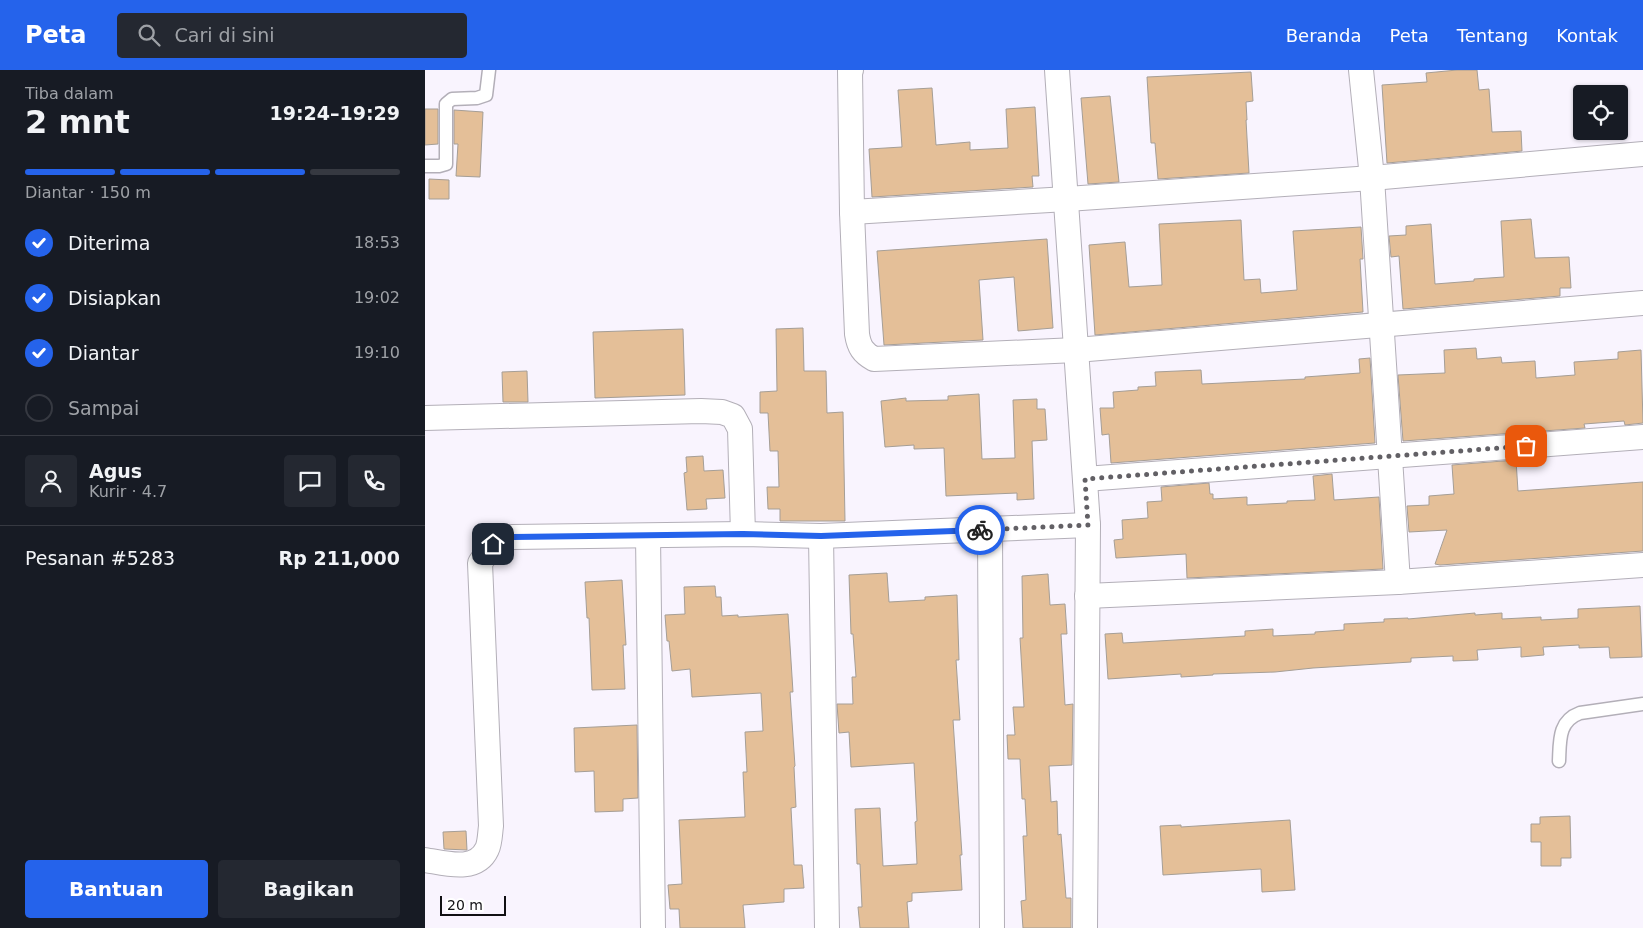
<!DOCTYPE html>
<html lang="id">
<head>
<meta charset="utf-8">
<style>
	:root { --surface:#171b24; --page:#242831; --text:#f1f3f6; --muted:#9ea1a6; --line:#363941; --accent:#2563eb }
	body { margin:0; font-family:"DejaVu Sans",sans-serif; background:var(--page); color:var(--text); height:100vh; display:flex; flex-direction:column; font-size:19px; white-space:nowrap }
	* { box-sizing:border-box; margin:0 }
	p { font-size:16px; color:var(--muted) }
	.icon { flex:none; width:28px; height:28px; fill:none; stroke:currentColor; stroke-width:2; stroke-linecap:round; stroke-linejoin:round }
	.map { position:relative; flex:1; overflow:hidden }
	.side { display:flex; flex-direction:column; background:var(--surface); width:425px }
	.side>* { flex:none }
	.controls { position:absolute; left:1148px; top:15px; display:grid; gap:10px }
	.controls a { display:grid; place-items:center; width:55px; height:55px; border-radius:5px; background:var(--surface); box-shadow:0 1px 4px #0004; font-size:25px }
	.scale { position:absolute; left:15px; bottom:12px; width:66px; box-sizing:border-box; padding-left:5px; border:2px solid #111013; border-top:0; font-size:14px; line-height:18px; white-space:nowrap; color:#111013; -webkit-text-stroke:4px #fff; paint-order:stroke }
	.pin { position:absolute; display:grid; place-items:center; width:42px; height:42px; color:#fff; margin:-21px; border-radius:10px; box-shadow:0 2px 8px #0006 }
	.courier { position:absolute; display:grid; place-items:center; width:50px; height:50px; margin:-25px; border:4px solid #2563eb; border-radius:50%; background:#fff; color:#222; box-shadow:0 1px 6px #0007 }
	.headline em { font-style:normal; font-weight:700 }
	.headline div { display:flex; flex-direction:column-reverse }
	.headline { display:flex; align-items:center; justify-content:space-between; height:85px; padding:0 25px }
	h1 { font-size:32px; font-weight:700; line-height:38px }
	.bar { display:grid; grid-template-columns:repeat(4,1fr); gap:8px 5px; align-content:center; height:60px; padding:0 25px }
	.bar i { height:6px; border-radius:4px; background:var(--line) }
	.bar .selected { background:var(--accent) }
	.bar p { grid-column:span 4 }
	.line { display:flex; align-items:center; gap:12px; padding:0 25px; border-top:1px solid var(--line) }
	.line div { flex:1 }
	.round { display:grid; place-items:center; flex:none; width:52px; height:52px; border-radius:5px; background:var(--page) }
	ol { padding:0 25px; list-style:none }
	li { display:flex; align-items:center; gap:15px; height:55px }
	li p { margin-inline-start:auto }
	li .icon { padding:5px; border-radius:50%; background:var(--accent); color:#fff; stroke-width:4 }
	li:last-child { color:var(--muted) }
	li i { width:28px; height:28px; border:2px solid var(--line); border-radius:50% }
	.action { display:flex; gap:10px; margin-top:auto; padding:10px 25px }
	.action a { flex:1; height:58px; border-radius:5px; background:var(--accent); color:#fff; font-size:20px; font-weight:700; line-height:58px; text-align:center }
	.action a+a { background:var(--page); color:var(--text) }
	header { display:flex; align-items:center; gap:30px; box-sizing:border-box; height:70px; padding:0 25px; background:var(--accent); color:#fff }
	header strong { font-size:24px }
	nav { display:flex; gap:28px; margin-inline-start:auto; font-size:18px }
	.search { width:350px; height:45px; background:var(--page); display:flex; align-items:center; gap:12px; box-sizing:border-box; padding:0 18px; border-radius:5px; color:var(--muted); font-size:19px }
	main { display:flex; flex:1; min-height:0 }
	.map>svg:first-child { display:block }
</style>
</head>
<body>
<header>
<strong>Peta</strong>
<div class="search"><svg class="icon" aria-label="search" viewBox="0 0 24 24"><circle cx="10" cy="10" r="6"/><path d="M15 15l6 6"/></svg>Cari di sini</div>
<nav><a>Beranda</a><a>Peta</a><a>Tentang</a><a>Kontak</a></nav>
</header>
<main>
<section class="side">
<div class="headline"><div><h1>2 mnt</h1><p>Tiba dalam</p></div><em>19:24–19:29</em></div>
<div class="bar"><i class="selected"></i><i class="selected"></i><i class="selected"></i><i></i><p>Diantar · 150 m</p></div>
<ol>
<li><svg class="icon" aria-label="check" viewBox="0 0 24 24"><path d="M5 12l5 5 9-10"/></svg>Diterima<p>18:53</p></li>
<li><svg class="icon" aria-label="check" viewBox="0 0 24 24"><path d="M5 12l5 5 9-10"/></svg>Disiapkan<p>19:02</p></li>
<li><svg class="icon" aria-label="check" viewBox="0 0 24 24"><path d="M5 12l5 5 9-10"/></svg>Diantar<p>19:10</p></li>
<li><i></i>Sampai</li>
</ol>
<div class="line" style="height:90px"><a class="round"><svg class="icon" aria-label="person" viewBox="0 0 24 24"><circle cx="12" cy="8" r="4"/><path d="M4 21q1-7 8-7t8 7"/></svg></a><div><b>Agus</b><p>Kurir · 4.7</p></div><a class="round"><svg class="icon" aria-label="chat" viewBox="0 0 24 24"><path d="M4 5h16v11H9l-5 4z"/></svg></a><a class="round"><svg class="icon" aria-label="phone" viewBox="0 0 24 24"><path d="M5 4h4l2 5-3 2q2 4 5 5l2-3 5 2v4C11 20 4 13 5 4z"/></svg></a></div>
<div class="line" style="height:65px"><div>Pesanan #5283</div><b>Rp 211,000</b></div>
<div class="action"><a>Bantuan</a><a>Bagikan</a></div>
</section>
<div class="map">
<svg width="1218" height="858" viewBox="0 0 1218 858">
	<rect width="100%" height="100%" fill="#f9f4fe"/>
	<g fill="#e4bf98" stroke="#a59e96">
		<path d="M 1032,0 L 1052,0 L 1054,20 L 1064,19 L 1067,62 L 1096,61 L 1097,81 L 962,93 L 957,15 L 1002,12 L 1001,3 Z"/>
		<path d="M 826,2 L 828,31 L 821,32 L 822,50 L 821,50 L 824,103 L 733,109 L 730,73 L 726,73 L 722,7 Z"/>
		<path d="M 507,18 L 511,75 L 545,72 L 545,80 L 583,78 L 581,39 L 610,37 L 614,106 L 607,106 L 608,117 L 447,127 L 444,79 L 477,77 L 473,20 Z"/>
		<path d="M 685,26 L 694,112 L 663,114 L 656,28 Z"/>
		<path d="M 0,39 L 13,39 L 13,74 L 0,75 Z"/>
		<path d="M 29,40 L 58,42 L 55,107 L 31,106 L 33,74 L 29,74 Z"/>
		<path d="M 4,109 L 24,110 L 24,129 L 4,129 Z"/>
		<path d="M 1106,149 L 1110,188 L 1144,187 L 1146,218 L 1135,218 L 1135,226 L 978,239 L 974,186 L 966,187 L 964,166 L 981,165 L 981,156 L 1006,154 L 1010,214 L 1049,211 L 1049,209 L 1079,207 L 1076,151 Z"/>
		<path d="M 816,150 L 819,210 L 835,209 L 836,223 L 872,220 L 868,161 L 936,157 L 938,189 L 935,189 L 938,242 L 670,265 L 664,175 L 700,172 L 704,217 L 737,215 L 734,154 Z"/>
		<path d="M 622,169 L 628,258 L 593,261 L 589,207 L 554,210 L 558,270 L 459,275 L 452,181 Z"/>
		<path d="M 378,258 L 379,301 L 401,301 L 402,343 L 418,342 L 420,451 L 355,451 L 355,439 L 343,439 L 342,417 L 354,417 L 353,381 L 345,381 L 343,343 L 335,343 L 335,322 L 352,321 L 351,259 Z"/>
		<path d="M 258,259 L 260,325 L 170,328 L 168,262 Z"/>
		<path d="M 1051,278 L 1052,289 L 1076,287 L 1077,293 L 1110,291 L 1111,308 L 1150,305 L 1149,292 L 1193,289 L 1193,282 L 1216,280 L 1218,353 L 1200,355 L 1199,351 L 1159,354 L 1160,358 L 978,371 L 973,305 L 1020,303 L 1019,280 Z"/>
		<path d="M 945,288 L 950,373 L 686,393 L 684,364 L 677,365 L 675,338 L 689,338 L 688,322 L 713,320 L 713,317 L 731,316 L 730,302 L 776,300 L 777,314 L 880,309 L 880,307 L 935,303 L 934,289 Z"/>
		<path d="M 102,301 L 103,332 L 78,332 L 77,302 Z"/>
		<path d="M 554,324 L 557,389 L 590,388 L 588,330 L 612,329 L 612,339 L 620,339 L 622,370 L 607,371 L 609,429 L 592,430 L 592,423 L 521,426 L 519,378 L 489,379 L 489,375 L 460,377 L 456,331 L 481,328 L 481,331 L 523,330 L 523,326 Z"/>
		<path d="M 278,386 L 279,401 L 298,400 L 300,428 L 281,429 L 282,439 L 262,440 L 259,403 L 262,402 L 261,387 Z"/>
		<path d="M 1091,390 L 1093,421 L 1218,412 L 1218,481 L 1015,495 L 1010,494 L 1022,460 L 984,462 L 982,436 L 1004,435 L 1004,426 L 1029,424 L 1027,395 Z"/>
		<path d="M 907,404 L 909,430 L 954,427 L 958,499 L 762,508 L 761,484 L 691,488 L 689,470 L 698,469 L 697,450 L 723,448 L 722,432 L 737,431 L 736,417 L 784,413 L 785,424 L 788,424 L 788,429 L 822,427 L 822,435 L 862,433 L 862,431 L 890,430 L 888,406 Z"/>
		<path d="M 462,503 L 464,532 L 500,530 L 500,527 L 532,525 L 534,590 L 531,590 L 535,650 L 528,650 L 537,785 L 535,785 L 537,820 L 487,823 L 487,831 L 482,832 L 484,858 L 435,858 L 433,837 L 437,837 L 435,794 L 432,794 L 430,739 L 455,738 L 458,796 L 492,794 L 490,752 L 492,751 L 489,693 L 426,697 L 424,662 L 414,663 L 412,634 L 428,634 L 427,607 L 431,607 L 428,564 L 426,564 L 424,505 Z"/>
		<path d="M 623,504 L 625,535 L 640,534 L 642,564 L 636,564 L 640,635 L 648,634 L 647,695 L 624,696 L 626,732 L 632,731 L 633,765 L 636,764 L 641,828 L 646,828 L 646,858 L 598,858 L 596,831 L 601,830 L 598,766 L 602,766 L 600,729 L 597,729 L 595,689 L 583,689 L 582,665 L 590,665 L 588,637 L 599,637 L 595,568 L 598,568 L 597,506 Z"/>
		<path d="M 197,510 L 201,575 L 198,575 L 200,619 L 167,620 L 164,548 L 162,548 L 160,512 Z"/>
		<path d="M 290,516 L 291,527 L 296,527 L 297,546 L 313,545 L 313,547 L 363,544 L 368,622 L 365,622 L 370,696 L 369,697 L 371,737 L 366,738 L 369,795 L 377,795 L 379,818 L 359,819 L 359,832 L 318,835 L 320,858 L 255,858 L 254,839 L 245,839 L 243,815 L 257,814 L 254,750 L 320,747 L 318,702 L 322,702 L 320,662 L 338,661 L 336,623 L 267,627 L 265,599 L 247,601 L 244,571 L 242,571 L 240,545 L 260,544 L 259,517 Z"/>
		<path d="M 1215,536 L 1217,587 L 1185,588 L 1184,577 L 1154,578 L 1154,575 L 1118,577 L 1119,585 L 1096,587 L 1096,577 L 1052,580 L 1053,590 L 1028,591 L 1028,586 L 986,588 L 986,592 L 888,598 L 850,602 L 788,604 L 788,605 L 756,607 L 756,604 L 683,609 L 680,564 L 697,563 L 698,573 L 820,566 L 820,561 L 848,559 L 848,566 L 890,564 L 890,562 L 919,560 L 919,554 L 959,552 L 959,549 L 983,548 L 983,549 L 1050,543 L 1050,545 L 1077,543 L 1077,549 L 1116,547 L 1116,550 L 1153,548 L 1153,539 Z"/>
		<path d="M 212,655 L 213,728 L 198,729 L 198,741 L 170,742 L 169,701 L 150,702 L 149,658 Z"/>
		<path d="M 1145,746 L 1146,788 L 1136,788 L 1136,796 L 1116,796 L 1116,772 L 1106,772 L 1106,754 L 1115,754 L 1115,747 Z"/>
		<path d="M 865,750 L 870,820 L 837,822 L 836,799 L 738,805 L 735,756 L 756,755 L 756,757 Z"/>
		<path d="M 41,761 L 42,780 L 19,779 L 18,762 Z"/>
	</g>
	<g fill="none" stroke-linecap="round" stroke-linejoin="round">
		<defs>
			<g id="service">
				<path d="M 0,96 L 14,96 L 21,94 L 21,34 L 27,29 L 52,28 L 61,25 L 64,0"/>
				<path d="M 1134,691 C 1135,671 1133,651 1155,643 L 1218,634"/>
			</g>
			<g id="minor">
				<path d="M 426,0 L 425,1 L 427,142 L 432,264 C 434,277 438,283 449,289 L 651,280 L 1218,233"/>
				<path d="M 632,0 L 663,455 L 660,858"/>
				<path d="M 936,0 L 947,108 L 973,512"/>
				<path d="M 427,142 L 642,129 L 947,108 L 1218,84"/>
				<path d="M 0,348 L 276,341 L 297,342 L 308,346 L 315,359 L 318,464"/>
				<path d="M 660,409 L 1218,367"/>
				<path d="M 565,460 L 567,858"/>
				<path d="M 223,466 L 228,858"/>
				<path d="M 396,466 L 402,858"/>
				<path d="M 662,526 L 973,512 L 1218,495"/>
				<path d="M 0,790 C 20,793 51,803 62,779 C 65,773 65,763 66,756 L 55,493 L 68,474 L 87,467 L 318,464 L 396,466 L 663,455"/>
			</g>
		</defs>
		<use href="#service" stroke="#b3afb8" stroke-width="15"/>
		<use href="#minor" stroke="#b3afb8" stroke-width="26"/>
		<use href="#service" stroke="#fff" stroke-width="12"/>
		<use href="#minor" stroke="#fff" stroke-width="24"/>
	</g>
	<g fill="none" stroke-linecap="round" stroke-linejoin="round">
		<path stroke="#626065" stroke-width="5" stroke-dasharray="0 9" d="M 555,460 L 663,455 L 660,409 L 1101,376"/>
		<path stroke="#2563eb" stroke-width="6" d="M 68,474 L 88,467 L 318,464 L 396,466 L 555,460"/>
	</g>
</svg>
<div class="controls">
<a><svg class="icon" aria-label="locate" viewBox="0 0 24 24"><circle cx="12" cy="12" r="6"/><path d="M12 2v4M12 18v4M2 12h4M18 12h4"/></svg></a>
</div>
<div class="scale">20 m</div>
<div class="pin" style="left:1101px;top:376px;background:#ea580c"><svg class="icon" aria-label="bag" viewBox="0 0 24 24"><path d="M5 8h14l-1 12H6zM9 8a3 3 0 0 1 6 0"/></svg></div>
<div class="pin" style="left:68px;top:474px;background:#1f2937"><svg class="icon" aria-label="home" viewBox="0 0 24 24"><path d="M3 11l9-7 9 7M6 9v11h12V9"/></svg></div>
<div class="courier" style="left:555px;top:460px"><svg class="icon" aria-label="bike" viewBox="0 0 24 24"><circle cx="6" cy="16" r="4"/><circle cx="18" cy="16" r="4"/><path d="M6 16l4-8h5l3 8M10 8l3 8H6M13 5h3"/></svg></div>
</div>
</main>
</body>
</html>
